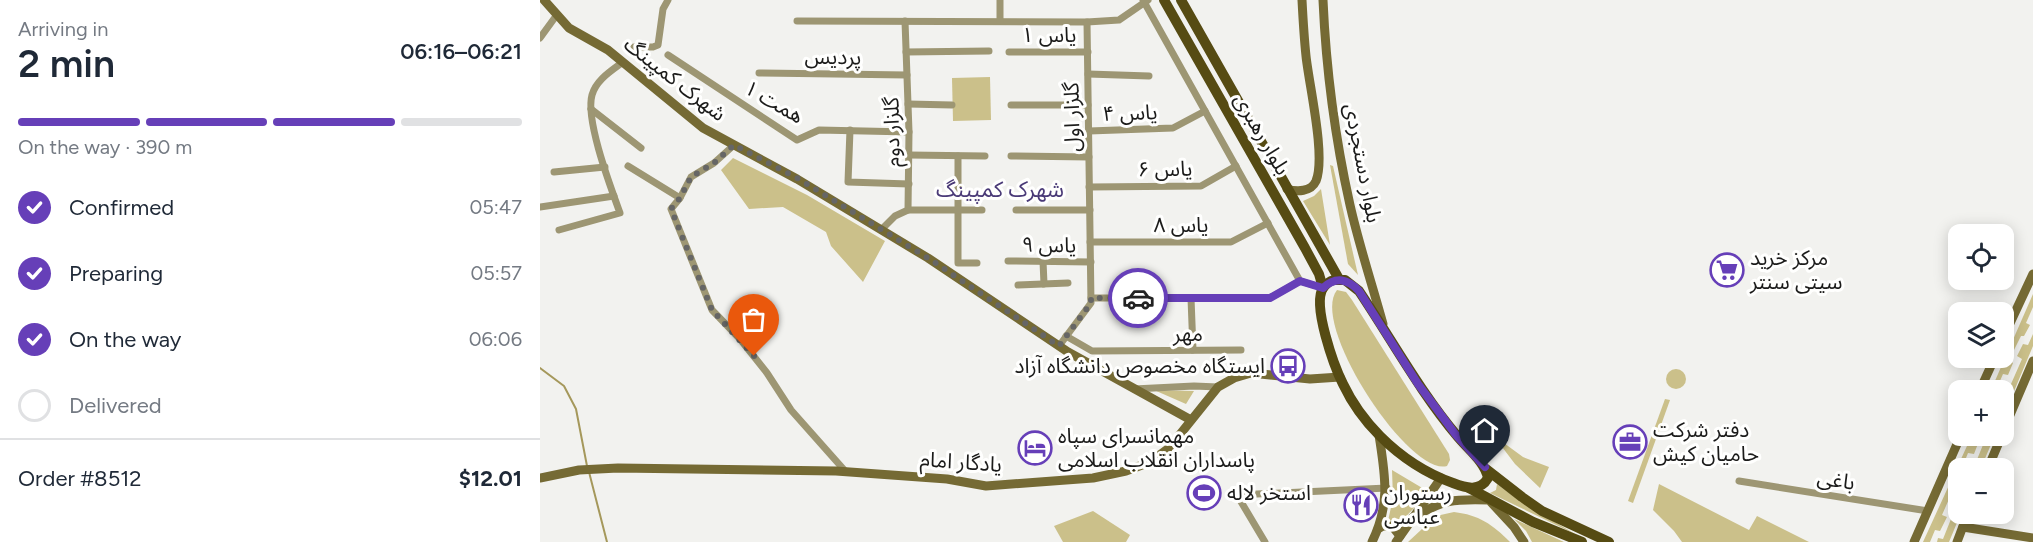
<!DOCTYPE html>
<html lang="en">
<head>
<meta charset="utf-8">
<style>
	:root { --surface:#fff; --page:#f6f6f7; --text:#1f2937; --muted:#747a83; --line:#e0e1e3; --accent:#663fb8 }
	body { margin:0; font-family:Figtree,"Noto Sans Arabic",sans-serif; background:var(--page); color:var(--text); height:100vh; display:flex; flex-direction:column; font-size:22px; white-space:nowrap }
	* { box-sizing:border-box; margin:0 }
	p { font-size:20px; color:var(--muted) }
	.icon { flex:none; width:33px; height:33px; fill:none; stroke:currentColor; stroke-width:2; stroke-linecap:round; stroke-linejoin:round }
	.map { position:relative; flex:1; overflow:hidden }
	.details { display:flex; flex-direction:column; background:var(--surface); width:540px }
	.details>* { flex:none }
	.buttons { position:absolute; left:1408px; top:224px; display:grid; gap:12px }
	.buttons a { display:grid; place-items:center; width:66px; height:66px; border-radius:12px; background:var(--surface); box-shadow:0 3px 15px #0003; font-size:30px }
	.pin { position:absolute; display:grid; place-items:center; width:51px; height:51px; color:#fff; margin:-62px -26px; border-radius:50% 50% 50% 0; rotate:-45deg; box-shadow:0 0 6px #0007 }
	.pin .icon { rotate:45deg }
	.courier { position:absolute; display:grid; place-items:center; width:60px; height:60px; margin:-30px; border:4px solid #663fb8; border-radius:50%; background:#fff; color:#222; box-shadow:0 2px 8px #0007 }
	.summary em { font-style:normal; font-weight:600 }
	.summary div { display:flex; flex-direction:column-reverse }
	.summary { display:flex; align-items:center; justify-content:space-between; height:102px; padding:0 18px }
	h1 { font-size:39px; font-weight:600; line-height:45px }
	.bar { display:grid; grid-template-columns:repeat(4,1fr); gap:9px 6px; align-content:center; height:72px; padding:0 18px }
	.bar i { height:8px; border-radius:4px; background:var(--line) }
	.bar .current { background:var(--accent) }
	.bar p { grid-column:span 4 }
	.line { display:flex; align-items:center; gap:15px; padding:0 18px; border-top:2px solid var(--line) }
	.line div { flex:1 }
	ol { padding:0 18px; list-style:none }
	li { display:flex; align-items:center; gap:18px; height:66px }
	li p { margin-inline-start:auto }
	li .icon { padding:6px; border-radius:50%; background:var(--accent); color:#fff; stroke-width:4 }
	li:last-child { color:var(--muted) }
	li i { width:33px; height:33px; border:3px solid var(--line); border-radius:50% }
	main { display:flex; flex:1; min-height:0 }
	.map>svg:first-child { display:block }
</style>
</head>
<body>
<main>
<section class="details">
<div class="summary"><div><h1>2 min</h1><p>Arriving in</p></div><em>06:16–06:21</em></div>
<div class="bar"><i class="current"></i><i class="current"></i><i class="current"></i><i></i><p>On the way · 390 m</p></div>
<ol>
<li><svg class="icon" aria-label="check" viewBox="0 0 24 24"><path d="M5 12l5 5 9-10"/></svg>Confirmed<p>05:47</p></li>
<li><svg class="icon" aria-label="check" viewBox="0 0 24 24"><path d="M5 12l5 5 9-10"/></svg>Preparing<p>05:57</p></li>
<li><svg class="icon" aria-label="check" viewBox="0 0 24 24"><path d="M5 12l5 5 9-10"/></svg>On the way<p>06:06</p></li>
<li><i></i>Delivered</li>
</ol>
<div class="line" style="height:78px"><div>Order #8512</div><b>$12.01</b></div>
</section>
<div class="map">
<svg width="1493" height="542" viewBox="0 0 1493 542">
	<rect width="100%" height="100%" fill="#f2f2ef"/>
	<g fill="#cbc08a">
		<path d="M 450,77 L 451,120 L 413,121 L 412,78 Z"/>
		<path d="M 193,158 L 267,195 L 345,241 L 323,282 L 291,246 L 286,232 L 243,207 L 209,209 L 181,170 Z"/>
		<path d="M 790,165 L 793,166 L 818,275 L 808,264 Z"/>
		<path d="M 781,189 L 790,245 L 763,201 L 774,196 Z"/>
		<path d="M 797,290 L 806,292 L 812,300 L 909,454 L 910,460 L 907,466 C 869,477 769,324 797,290 Z"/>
		<path d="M 1493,294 L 1493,307 L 1486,323 L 1490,325 L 1484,336 L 1481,336 L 1469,360 L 1473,363 L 1468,375 L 1463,374 L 1456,390 L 1451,390 Z"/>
		<path d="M 1493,334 L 1493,346 L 1464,415 L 1465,398 L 1463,390 L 1466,383 L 1471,384 L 1482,359 L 1477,356 L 1483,344 L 1488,345 Z"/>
		<circle cx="1136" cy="379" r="10"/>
		<path d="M 614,390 L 654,391 L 646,404 Z"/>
		<path d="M 1125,399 L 1130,400 L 1093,503 L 1088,501 Z"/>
		<path d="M 953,435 L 983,457 L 1009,467 L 1000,488 L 975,464 Z"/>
		<path d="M 1432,435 L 1436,435 L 1435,438 L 1439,441 L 1434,454 L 1428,453 L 1422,468 L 1419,468 L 1418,492 L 1413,490 L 1402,515 L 1407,517 L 1400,531 L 1395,530 L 1390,542 L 1383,542 Z"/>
		<path d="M 1447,435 L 1455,435 L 1441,468 L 1427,468 L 1430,460 L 1436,462 Z"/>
		<path d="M 852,470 L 889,492 L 858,525 L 855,520 L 848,521 L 853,498 Z"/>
		<path d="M 957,484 L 980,501 L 1035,534 L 950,493 L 956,490 Z"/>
		<path d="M 1119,484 L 1209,530 L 1217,516 L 1269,542 L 1142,542 L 1134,531 L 1113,510 Z"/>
		<path d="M 1414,499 L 1419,501 L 1419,513 L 1421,513 L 1409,542 L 1397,542 L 1398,538 L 1403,539 L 1413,514 L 1409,511 Z"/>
		<path d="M 553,511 L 590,535 L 586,542 L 523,542 L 514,526 Z"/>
		<path d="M 914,512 C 939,515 952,524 970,542 L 868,542 L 896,516 Z"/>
		<path d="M 974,519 L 1024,542 L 992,542 L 986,531 Z"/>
	</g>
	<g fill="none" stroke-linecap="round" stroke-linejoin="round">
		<g stroke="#a5985b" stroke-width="2">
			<path d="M 0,368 L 24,386 L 36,409 L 47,466"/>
			<path d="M 49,472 L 67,542"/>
		</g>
		<g stroke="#9d9673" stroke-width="7">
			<path d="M 603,0 L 760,281 L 783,288"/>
			<path d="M 257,21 L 547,22 L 579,20 L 608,0"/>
			<path d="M 460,21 L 460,0"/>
			<path d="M 0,38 L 16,16"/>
			<path d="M 94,47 L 113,47 L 118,45 L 123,9 L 128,0"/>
			<path d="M 366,52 L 449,51"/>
			<path d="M 469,52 L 548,52"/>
			<path d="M 128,55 L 257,140 L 279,130 L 369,132"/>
			<path d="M 219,73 L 367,75"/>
			<path d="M 548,74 L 609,76"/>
			<path d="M 368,104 L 412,105"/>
			<path d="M 471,105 L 548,105"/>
			<path d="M 51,109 L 101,148"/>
			<path d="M 310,130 L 308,182 L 369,184"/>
			<path d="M 549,131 L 633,128 L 665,111"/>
			<path d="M 194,145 L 174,163 L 151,177 L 140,198 L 131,209 L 172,310 L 200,339 L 227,373 L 251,410 L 306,472"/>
			<path d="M 369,155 L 445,156"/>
			<path d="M 418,156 L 418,263 L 437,263"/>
			<path d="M 471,156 L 549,157"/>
			<path d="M 88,166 L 140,198"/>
			<path d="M 14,172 L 65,167"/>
			<path d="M 549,187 L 661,186 L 696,166"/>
			<path d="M 0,207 L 74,196"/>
			<path d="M 368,210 L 442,210"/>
			<path d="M 476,210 L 550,210"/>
			<path d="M 19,230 L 80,213 C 71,188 45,120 52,95 C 56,80 71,71 83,62"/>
			<path d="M 341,230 L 355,216 L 368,210 L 369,132 L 365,21"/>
			<path d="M 550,242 L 691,242 L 728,223"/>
			<path d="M 468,261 L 551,262"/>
			<path d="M 503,261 L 504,284"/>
			<path d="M 478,285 L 528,283"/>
			<path d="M 551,298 L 730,298 L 760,281"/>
			<path d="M 651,298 L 653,350"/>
			<path d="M 526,336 L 552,351 L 701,350"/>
			<path d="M 519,346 L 551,303 L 547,22"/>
			<path d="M 594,389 L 654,386 L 678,387"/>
			<path d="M 1199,481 L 1388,511"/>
			<path d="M 725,542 L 697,495 L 847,488"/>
		</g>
		<g stroke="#756a34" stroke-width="9">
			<path d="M 4,0 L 29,28 L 68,50 L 163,128 L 257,179 L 388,258 L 528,352 L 651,420"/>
			<path d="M 783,0 C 786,68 795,138 810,205 C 819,245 832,284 843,324"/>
			<path d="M 747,189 C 757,192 771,192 776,181 C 786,156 769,85 766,56 C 764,37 763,19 762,0"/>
			<path d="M 1464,336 L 1493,274"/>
			<path d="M 1440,390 L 1455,357"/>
			<path d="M 1464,429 L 1493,361"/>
			<path d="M 1448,468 L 1462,435"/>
			<path d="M 0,478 L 39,470 L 78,468 L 296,471 L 407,479 L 446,486 L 553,478 L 586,471 L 610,462 L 629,448 L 678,387 L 694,378 L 711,373 L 770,379 L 800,377"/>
			<path d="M 872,518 C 905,499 912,499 949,500 L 974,527 L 984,542"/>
			<path d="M 1423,527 L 1493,538"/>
			<path d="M 838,529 L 843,526 L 852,526 L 860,536"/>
			<path d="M 832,542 C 851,503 845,475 839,435"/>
			<path d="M 856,542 L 901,478"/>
			<path d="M 1374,542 L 1421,435"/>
			<path d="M 1417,542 L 1428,513"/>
		</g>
		<g stroke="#564b13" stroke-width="10">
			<path d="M 624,0 L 765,248 L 779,274 L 783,288"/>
			<path d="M 641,0 L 799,279"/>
			<path d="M 794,280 L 805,280 L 819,291 C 852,340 880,392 918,437 C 928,449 945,462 948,478 C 940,492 926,488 913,483 C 885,473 861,457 840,436 C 825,421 812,403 803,384 C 794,366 772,305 783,288 C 786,284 790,281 794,280 Z"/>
			<path d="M 946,469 L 982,497 L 1002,511 L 1069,542"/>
			<path d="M 929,488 L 993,522 L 1042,542"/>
		</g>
	</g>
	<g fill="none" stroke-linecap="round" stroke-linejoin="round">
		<path stroke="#666665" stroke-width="6" stroke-dasharray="0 10.8" d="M 214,356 L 172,310 L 131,209 L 140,198 L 151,177 L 174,163 L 194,145 L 257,178 L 388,258 L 519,346 L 551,303 L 551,298 L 598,298"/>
		<path stroke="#663fb8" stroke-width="8" d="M 598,298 L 730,298 L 760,281 L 783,288 C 796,276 808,279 819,291 L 878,384 L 916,435 L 945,467"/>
	</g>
	<defs>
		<symbol id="supermarket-ring" viewBox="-11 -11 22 22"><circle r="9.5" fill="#fffffe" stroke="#663fb8" stroke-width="1.5"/><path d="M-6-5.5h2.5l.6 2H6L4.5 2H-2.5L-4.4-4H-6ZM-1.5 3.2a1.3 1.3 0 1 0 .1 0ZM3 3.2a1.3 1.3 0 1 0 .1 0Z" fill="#663fb8"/></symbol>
		<symbol id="bus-ring" viewBox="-11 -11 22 22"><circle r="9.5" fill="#fffffe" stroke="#663fb8" stroke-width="1.5"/><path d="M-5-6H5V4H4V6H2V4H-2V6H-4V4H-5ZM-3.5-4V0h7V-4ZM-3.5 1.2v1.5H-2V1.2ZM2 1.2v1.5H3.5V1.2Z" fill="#663fb8"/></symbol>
		<symbol id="office-ring" viewBox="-11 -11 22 22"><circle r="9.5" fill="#fffffe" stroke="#663fb8" stroke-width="1.5"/><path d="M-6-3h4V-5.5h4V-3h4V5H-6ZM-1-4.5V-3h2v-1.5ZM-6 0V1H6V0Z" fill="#663fb8"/></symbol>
		<symbol id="hotel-ring" viewBox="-11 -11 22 22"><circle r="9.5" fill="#fffffe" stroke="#663fb8" stroke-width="1.5"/><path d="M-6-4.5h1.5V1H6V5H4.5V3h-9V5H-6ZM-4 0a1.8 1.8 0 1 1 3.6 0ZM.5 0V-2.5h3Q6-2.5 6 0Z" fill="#663fb8"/></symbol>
		<symbol id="stadium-ring" viewBox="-11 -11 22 22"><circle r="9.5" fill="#fffffe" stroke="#663fb8" stroke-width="1.5"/><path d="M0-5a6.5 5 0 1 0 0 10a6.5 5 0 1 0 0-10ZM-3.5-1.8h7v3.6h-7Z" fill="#663fb8"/></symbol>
		<symbol id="restaurant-ring" viewBox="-11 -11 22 22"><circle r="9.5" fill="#fffffe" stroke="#663fb8" stroke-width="1.5"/><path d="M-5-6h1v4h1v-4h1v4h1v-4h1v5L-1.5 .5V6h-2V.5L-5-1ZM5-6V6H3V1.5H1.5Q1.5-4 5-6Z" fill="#663fb8"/></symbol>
	</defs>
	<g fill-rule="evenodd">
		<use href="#supermarket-ring" x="1168" y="251" width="38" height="38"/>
		<use href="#bus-ring" x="729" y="347" width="38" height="38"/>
		<use href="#office-ring" x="1071" y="423" width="38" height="38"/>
		<use href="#hotel-ring" x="476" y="429" width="38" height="38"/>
		<use href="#stadium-ring" x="645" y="474" width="38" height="38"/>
		<use href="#restaurant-ring" x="802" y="486" width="38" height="38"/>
	</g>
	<g text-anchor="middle" stroke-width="6" stroke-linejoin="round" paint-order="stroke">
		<g font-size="21" fill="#1b1b1a" stroke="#fffffe">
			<text x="509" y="42">یاس ۱</text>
			<text transform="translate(293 57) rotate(1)" y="7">پردیس</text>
			<text transform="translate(135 79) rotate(38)" y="7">شهرک کمپینگ</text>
			<text transform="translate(234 102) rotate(30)" y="7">همت ۱</text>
			<text transform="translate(590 113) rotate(-2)" y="7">یاس ۴</text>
			<text transform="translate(532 117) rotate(-91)" y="7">گلزار اول</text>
			<text transform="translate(352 132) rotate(-91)" y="7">گلزار دوم</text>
			<text transform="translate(722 134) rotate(60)" y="7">بلوار رهبری</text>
			<text transform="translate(823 163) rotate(79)" y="7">بلوار دستجردی</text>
			<text transform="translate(625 169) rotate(-1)" y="7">یاس ۶</text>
			<text x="641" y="232">یاس ۸</text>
			<text transform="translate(509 245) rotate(1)" y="7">یاس ۹</text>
			<text transform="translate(648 334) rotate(-1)" y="7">مهر</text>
			<text transform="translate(421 462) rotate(4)" y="7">یادگار امام</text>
			<text transform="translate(1296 480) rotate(9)" y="7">باغی</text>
		</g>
		<g font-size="21" fill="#1b1b1a" stroke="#fffffe" text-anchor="start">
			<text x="1210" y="265">مرکز خرید<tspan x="1210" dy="24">سیتی سنتر</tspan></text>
			<text x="725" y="373" text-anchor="end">ایستگاه مخصوص دانشگاه آزاد</text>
			<text x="1113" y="437">دفتر شرکت<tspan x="1113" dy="24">حامیان کیش</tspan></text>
			<text x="518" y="443">مهمانسرای سپاه<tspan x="518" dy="24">پاسداران انقلاب اسلامی</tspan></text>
			<text x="687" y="500">استخر لاله</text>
			<text x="844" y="500">رستوران<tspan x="844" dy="24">عباسی</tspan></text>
		</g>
		<g font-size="22" fill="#4a3a77" stroke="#fffffe">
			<text x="460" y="197">شهرک کمپینگ</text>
		</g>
	</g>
</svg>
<div class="buttons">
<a><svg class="icon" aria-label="locate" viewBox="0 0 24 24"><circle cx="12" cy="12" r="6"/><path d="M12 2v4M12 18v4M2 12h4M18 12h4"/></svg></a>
<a><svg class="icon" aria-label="layers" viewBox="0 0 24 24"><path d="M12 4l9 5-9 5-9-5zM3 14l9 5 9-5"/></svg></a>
<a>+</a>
<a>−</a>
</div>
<div class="pin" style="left:214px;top:356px;background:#ea580c"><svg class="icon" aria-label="bag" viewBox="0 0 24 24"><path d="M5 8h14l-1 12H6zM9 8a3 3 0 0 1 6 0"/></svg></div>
<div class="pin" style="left:945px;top:467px;background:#1f2937"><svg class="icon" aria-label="home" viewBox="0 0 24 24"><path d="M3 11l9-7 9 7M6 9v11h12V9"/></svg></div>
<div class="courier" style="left:598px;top:298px"><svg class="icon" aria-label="car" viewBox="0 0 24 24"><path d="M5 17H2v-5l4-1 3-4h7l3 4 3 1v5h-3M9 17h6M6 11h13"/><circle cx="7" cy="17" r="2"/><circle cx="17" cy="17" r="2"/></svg></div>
</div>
</main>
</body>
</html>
